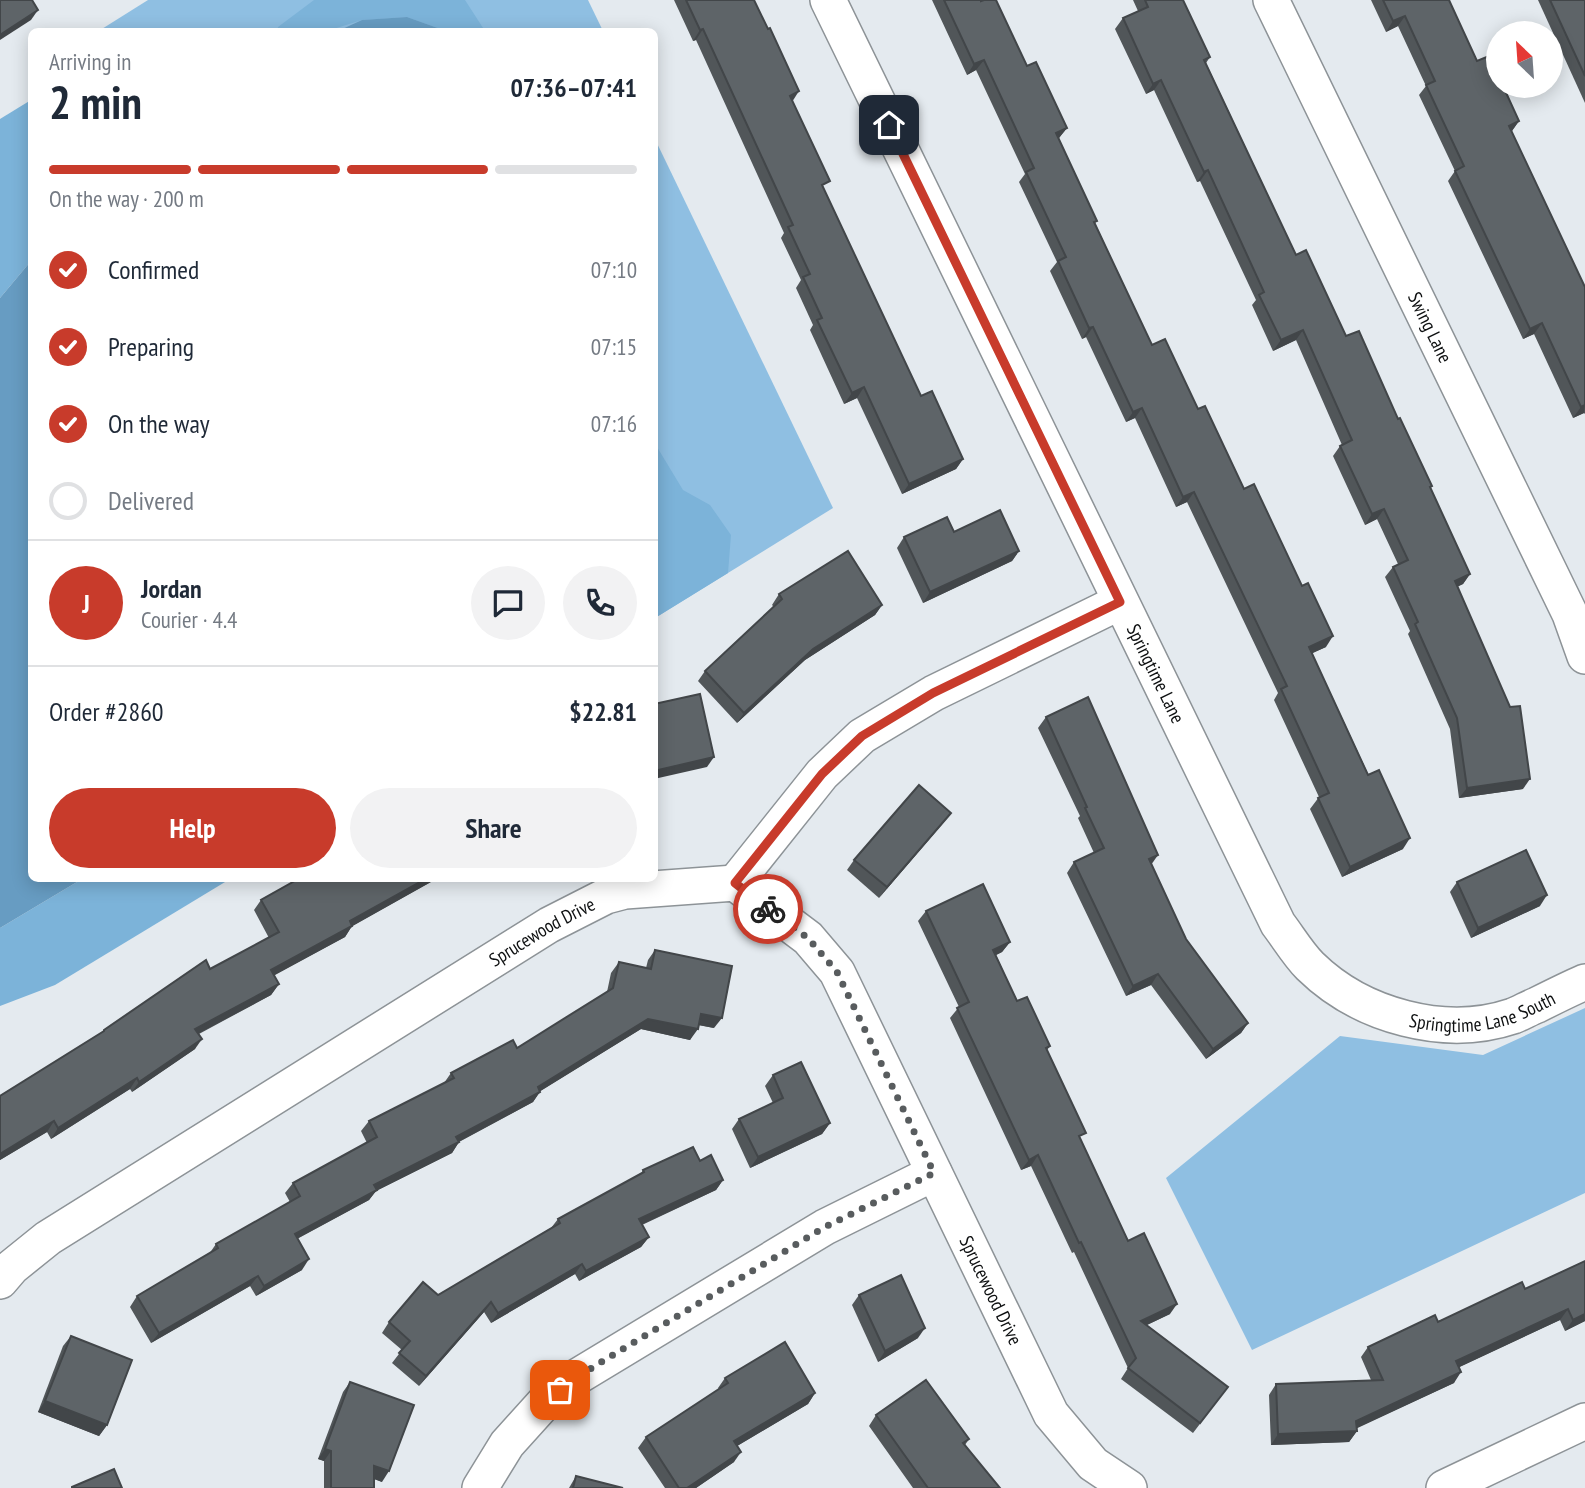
<!DOCTYPE html>
<html lang="en">
<head>
<meta charset="utf-8">
<style>
	:root { --surface:#fff; --page:#f2f2f3; --text:#1f2937; --muted:#747a83; --line:#e0e1e3; --accent:#c83b2b }
	body { margin:0; font-family:"PT Sans Narrow",sans-serif; background:var(--page); color:var(--text); height:100vh; display:flex; flex-direction:column; font-size:26px; white-space:nowrap }
	* { box-sizing:border-box; margin:0 }
	p { font-size:23px; color:var(--muted) }
	.icon { flex:none; width:38px; height:38px; fill:none; stroke:currentColor; stroke-width:2; stroke-linecap:round; stroke-linejoin:round }
	.map { position:relative; flex:1; overflow:hidden }
	.sheet { position:absolute; left:28px; top:28px; width:630px; height:854px; display:flex; flex-direction:column; background:var(--surface); border-radius:10px; box-shadow:0 4px 18px #0003 }
	.sheet>* { flex:none }
	.needle { width:46px; rotate:335deg }
	.buttons { position:absolute; left:1486px; top:21px; display:grid; gap:14px }
	.buttons a { display:grid; place-items:center; width:77px; height:77px; border-radius:50%; background:var(--surface); box-shadow:0 4px 18px #0003; font-size:35px }
	.pin { position:absolute; display:grid; place-items:center; width:60px; height:60px; color:#fff; margin:-30px; border-radius:14px; box-shadow:0 4px 10px #0006 }
	.courier { position:absolute; display:grid; place-items:center; width:70px; height:70px; margin:-35px; border:5px solid #c83b2b; border-radius:50%; background:#fff; color:#222; box-shadow:0 2px 9px #0007 }
	.headline em { font-style:normal; font-weight:700 }
	.headline div { display:flex; flex-direction:column-reverse }
	.headline { display:flex; align-items:center; justify-content:space-between; height:119px; padding:0 21px }
	h1 { font-size:46px; font-weight:700; line-height:52px }
	.bar { display:grid; grid-template-columns:repeat(4,1fr); gap:10px 7px; align-content:center; height:84px; padding:0 21px }
	.bar i { height:9px; border-radius:5px; background:var(--line) }
	.bar .on { background:var(--accent) }
	.bar p { grid-column:span 4 }
	.line { display:flex; align-items:center; gap:18px; padding:0 21px; border-top:2px solid var(--line) }
	.line div { flex:1 }
	.round { display:grid; place-items:center; flex:none; width:74px; height:74px; border-radius:37px; background:var(--page) }
	ol { padding:0 21px; list-style:none }
	li { display:flex; align-items:center; gap:21px; height:77px }
	li p { margin-inline-start:auto }
	li .icon { padding:7px; border-radius:50%; background:var(--accent); color:#fff; stroke-width:4 }
	li:last-child { color:var(--muted) }
	li i { width:38px; height:38px; border:4px solid var(--line); border-radius:50% }
	.primary-button { display:flex; gap:14px; margin-top:auto; padding:14px 21px }
	.primary-button a { flex:1; height:80px; border-radius:42px; background:var(--accent); color:#fff; font-size:28px; font-weight:700; line-height:80px; text-align:center }
	.primary-button a+a { background:var(--page); color:var(--text) }
	.map>svg:first-child { display:block }
</style>
</head>
<body>
<div class="map">
<svg width="1585" height="1488" viewBox="0 0 1585 1488">
	<rect width="100%" height="100%" fill="#e4eaef"/>
	<g fill="#8fbfe2">
		<path d="M 148,0 L 588,0 L 603,31 L 97,32 Z"/>
		<path d="M 654,137 L 833,508 L 655,618 L 654,618 Z"/>
		<path d="M 1585,1008 L 1585,1193 L 1252,1350 L 1166,1178 L 1340,1036 L 1483,1055 Z"/>
	</g>
	<g fill="#7cb3d9">
		<path d="M 314,0 L 465,0 L 485,31 L 446,31 L 407,17 L 362,20 L 327,31 L 277,32 L 278,27 Z"/>
		<path d="M 31,100 L 31,261 L 0,298 L 0,119 Z"/>
		<path d="M 654,442 L 683,490 L 710,505 L 731,535 L 728,573 L 655,618 Z"/>
		<path d="M 82,879 L 230,879 L 55,985 L 0,1006 L 0,928 Z"/>
	</g>
	<g fill="#679cc2">
		<path d="M 407,17 L 446,31 L 338,31 L 362,20 Z"/>
		<path d="M 31,261 L 32,878 L 82,879 L 0,928 L 0,298 Z"/>
	</g>
	<g fill="none" stroke-linecap="round" stroke-linejoin="round">
		<defs>
			<g id="minor">
				<path id="s1" d="M 828,0 L 1278,924 C 1288,937 1298,954 1310,966 C 1361,1016 1445,1039 1513,1016 C 1521,1013 1529,1008 1537,1005 C 1553,997 1569,989 1585,982"/>
				<path id="s2" d="M 1271,0 L 1570,614 L 1585,656"/>
				<path d="M 735,883 L 822,774 L 862,736 L 934,693 L 1120,602"/>
				<path id="s3" d="M 0,1281 L 12,1267 L 48,1238 L 549,925 L 606,896 L 625,891 L 735,883 L 808,938 L 837,972 L 1051,1414 L 1093,1464 L 1129,1488"/>
				<path d="M 480,1488 L 507,1444 L 544,1403 L 575,1378 L 825,1227 L 934,1173"/>
				<path d="M 1444,1488 L 1585,1421"/>
			</g>
		</defs>
		<use href="#minor" stroke="#8d9397" stroke-width="38"/>
		<use href="#minor" stroke="#fff" stroke-width="35"/>
	</g>
	<g fill="#515659">
		<path d="M 674,0 L 754,0 L 824,189 L 921,396 L 963,459 L 956,469 L 902,494 L 857,398 L 844,404 L 810,330 L 813,325 L 796,288 L 801,280 L 781,238 L 784,233 L 696,40 L 693,41 Z"/>
		<path d="M 932,0 L 981,0 L 1027,66 L 1067,128 L 1058,139 L 1097,221 L 1095,223 L 1152,345 L 1198,409 L 1244,489 L 1326,647 L 1312,653 L 1403,849 L 1342,877 L 1310,809 L 1319,797 L 1274,700 L 1278,693 L 1187,502 L 1176,507 L 1135,418 L 1126,422 L 1086,337 L 1082,339 L 1050,271 L 1057,262 L 1019,182 L 1025,174 L 976,70 L 967,75 Z"/>
		<path d="M 1133,0 L 1183,0 L 1210,57 L 1206,63 L 1296,255 L 1398,419 L 1432,486 L 1430,488 L 1470,574 L 1463,584 L 1457,587 L 1523,789 L 1459,798 L 1450,729 L 1408,634 L 1410,631 L 1385,577 L 1393,567 L 1398,564 L 1377,519 L 1365,525 L 1333,456 L 1340,446 L 1342,445 L 1296,340 L 1273,351 L 1252,305 L 1256,300 L 1200,181 L 1197,182 L 1154,90 L 1146,94 L 1115,29 L 1123,18 L 1138,11 Z"/>
		<path d="M 1371,0 L 1449,0 L 1477,61 L 1519,121 L 1511,132 L 1585,287 L 1585,414 L 1584,413 L 1573,418 L 1534,334 L 1523,339 L 1448,181 L 1455,171 L 1419,95 L 1426,86 L 1398,26 L 1386,32 Z"/>
		<path d="M 1538,0 L 1585,0 L 1585,103 Z"/>
		<path d="M 954,532 L 1019,551 L 1012,561 L 923,603 L 897,548 L 904,537 Z"/>
		<path d="M 779,594 L 882,605 L 875,615 L 805,660 L 737,723 L 698,681 L 705,671 L 774,607 L 772,605 Z"/>
		<path d="M 1046,717 L 1151,865 L 1186,939 L 1248,1023 L 1241,1033 L 1206,1059 L 1151,985 L 1126,996 L 1067,873 L 1074,862 L 1094,853 L 1078,818 L 1080,816 L 1038,728 Z"/>
		<path d="M 951,813 L 943,823 L 879,898 L 847,870 L 854,860 Z"/>
		<path d="M 300,878 L 438,878 L 352,926 L 345,937 L 274,975 L 279,984 L 271,995 L 199,1034 L 195,1049 L 132,1092 L 130,1089 L 51,1139 L 47,1132 L 0,1160 L 0,1096 L 102,1033 L 104,1030 L 210,969 L 269,938 L 254,910 L 261,900 Z"/>
		<path d="M 1457,882 L 1540,906 L 1471,938 L 1450,892 Z"/>
		<path d="M 926,911 L 1010,942 L 1002,952 L 996,955 L 1017,1001 L 1050,1046 L 1047,1050 L 1081,1140 L 1128,1241 L 1170,1314 L 1147,1325 L 1228,1387 L 1193,1433 L 1121,1379 L 1128,1368 L 1074,1252 L 1072,1253 L 1031,1166 L 1021,1170 L 950,1018 L 959,1007 L 918,921 Z"/>
		<path d="M 655,950 L 714,1028 L 698,1025 L 690,1040 L 641,1029 L 540,1091 L 533,1102 L 459,1142 L 452,1153 L 376,1191 L 369,1200 L 297,1239 L 302,1270 L 256,1296 L 250,1286 L 151,1343 L 130,1307 L 137,1296 L 209,1254 L 216,1244 L 290,1202 L 285,1193 L 293,1183 L 367,1143 L 361,1131 L 369,1121 L 444,1083 L 451,1073 L 517,1048 L 607,992 L 611,973 L 619,962 L 646,968 L 648,960 Z"/>
		<path d="M 773,1075 L 830,1123 L 822,1134 L 750,1168 L 732,1129 L 739,1119 L 773,1103 L 765,1086 Z"/>
		<path d="M 700,1161 L 723,1180 L 716,1190 L 642,1225 L 649,1237 L 641,1247 L 579,1281 L 575,1274 L 491,1323 L 484,1312 L 419,1386 L 392,1363 L 402,1350 L 382,1333 L 389,1322 L 438,1295 L 551,1228 L 558,1219 L 641,1174 L 643,1170 Z"/>
		<path d="M 1585,1261 L 1585,1321 L 1565,1331 L 1560,1320 L 1459,1367 L 1454,1383 L 1356,1428 L 1357,1431 L 1349,1442 L 1271,1445 L 1269,1395 L 1276,1384 L 1371,1380 L 1361,1357 L 1368,1347 L 1525,1289 Z"/>
		<path d="M 859,1295 L 918,1338 L 878,1362 L 852,1305 Z"/>
		<path d="M 71,1336 L 107,1425 L 99,1436 L 38,1412 L 63,1346 Z"/>
		<path d="M 725,1378 L 815,1393 L 808,1404 L 737,1446 L 734,1462 L 696,1488 L 665,1488 L 638,1448 L 646,1437 L 719,1389 L 718,1388 Z"/>
		<path d="M 350,1382 L 382,1482 L 374,1479 L 374,1488 L 324,1488 L 324,1461 L 318,1459 L 343,1392 Z"/>
		<path d="M 876,1415 L 969,1439 L 965,1445 L 1000,1488 L 913,1488 L 869,1426 Z"/>
		<path d="M 576,1476 L 623,1488 L 569,1488 Z"/>
	</g>
	<g fill="#424649">
		<path d="M 38,10 L 31,20 L 0,40 L 0,35 Z"/>
		<path d="M 1405,16 L 1398,26 L 1386,32 L 1393,21 Z"/>
		<path d="M 703,29 L 696,40 L 693,41 L 700,30 Z"/>
		<path d="M 984,60 L 976,70 L 967,75 L 974,64 Z"/>
		<path d="M 1161,80 L 1154,90 L 1146,94 L 1153,84 Z"/>
		<path d="M 799,91 L 792,102 L 790,96 Z"/>
		<path d="M 1519,121 L 1512,131 L 1501,136 L 1509,126 Z"/>
		<path d="M 1067,128 L 1059,138 L 1048,143 L 1056,133 Z"/>
		<path d="M 1208,170 L 1200,181 L 1197,182 L 1204,172 Z"/>
		<path d="M 1542,323 L 1534,334 L 1523,339 L 1530,329 Z"/>
		<path d="M 1093,327 L 1086,337 L 1082,339 L 1089,328 Z"/>
		<path d="M 1303,330 L 1296,340 L 1273,351 L 1281,340 Z"/>
		<path d="M 864,387 L 857,398 L 844,404 L 852,393 Z"/>
		<path d="M 1585,405 L 1584,413 L 1573,418 L 1581,407 Z"/>
		<path d="M 1142,408 L 1135,418 L 1126,422 L 1133,412 Z"/>
		<path d="M 963,459 L 956,469 L 902,494 L 909,484 Z"/>
		<path d="M 1194,492 L 1187,502 L 1176,507 L 1183,497 Z"/>
		<path d="M 1384,509 L 1377,519 L 1365,525 L 1372,514 Z"/>
		<path d="M 1019,551 L 1012,561 L 923,603 L 930,592 Z"/>
		<path d="M 1470,574 L 1463,584 L 1447,591 L 1455,581 Z"/>
		<path d="M 882,605 L 875,615 L 805,660 L 737,723 L 744,713 L 813,649 Z"/>
		<path d="M 1333,636 L 1326,647 L 1302,658 L 1309,647 Z"/>
		<path d="M 714,757 L 707,767 L 654,779 L 654,771 Z"/>
		<path d="M 1530,779 L 1523,789 L 1459,798 L 1467,788 Z"/>
		<path d="M 951,813 L 943,823 L 879,898 L 887,887 Z"/>
		<path d="M 1410,838 L 1403,849 L 1342,877 L 1350,867 Z"/>
		<path d="M 1158,855 L 1151,865 L 1149,859 Z"/>
		<path d="M 427,878 L 438,878 L 342,932 L 350,921 Z"/>
		<path d="M 1547,895 L 1540,906 L 1471,938 L 1478,928 Z"/>
		<path d="M 352,926 L 345,937 L 264,981 L 271,970 Z"/>
		<path d="M 1010,942 L 1002,952 L 986,960 L 993,950 Z"/>
		<path d="M 1158,974 L 1151,985 L 1126,996 L 1133,986 Z"/>
		<path d="M 279,984 L 271,995 L 188,1039 L 195,1029 Z"/>
		<path d="M 701,1014 L 722,1018 L 714,1028 L 694,1024 Z"/>
		<path d="M 648,1019 L 698,1029 L 690,1040 L 641,1029 L 539,1092 L 540,1092 L 533,1102 L 449,1147 L 456,1137 Z"/>
		<path d="M 1248,1023 L 1241,1033 L 1206,1059 L 1213,1049 Z"/>
		<path d="M 202,1039 L 195,1049 L 132,1092 L 139,1082 Z"/>
		<path d="M 137,1078 L 130,1089 L 51,1139 L 58,1128 Z"/>
		<path d="M 54,1121 L 47,1132 L 0,1160 L 0,1154 Z"/>
		<path d="M 830,1123 L 822,1134 L 750,1168 L 758,1157 Z"/>
		<path d="M 459,1142 L 452,1153 L 376,1191 L 369,1200 L 287,1244 L 295,1234 L 374,1185 Z"/>
		<path d="M 1038,1155 L 1031,1166 L 1021,1170 L 1029,1160 Z"/>
		<path d="M 723,1180 L 716,1190 L 632,1229 L 639,1219 Z"/>
		<path d="M 649,1237 L 641,1247 L 579,1281 L 586,1271 Z"/>
		<path d="M 309,1259 L 302,1270 L 256,1296 L 264,1286 Z"/>
		<path d="M 582,1264 L 575,1274 L 491,1323 L 498,1313 Z"/>
		<path d="M 258,1276 L 250,1286 L 151,1343 L 159,1333 Z"/>
		<path d="M 491,1302 L 484,1312 L 419,1386 L 426,1376 Z"/>
		<path d="M 1177,1304 L 1170,1314 L 1134,1331 L 1141,1321 Z"/>
		<path d="M 1568,1309 L 1560,1320 L 1449,1372 L 1456,1361 Z"/>
		<path d="M 1585,1314 L 1585,1321 L 1565,1331 L 1573,1320 Z"/>
		<path d="M 925,1328 L 918,1338 L 878,1362 L 885,1351 Z"/>
		<path d="M 1461,1372 L 1454,1383 L 1349,1432 L 1357,1431 L 1349,1442 L 1271,1445 L 1278,1434 L 1356,1421 Z"/>
		<path d="M 815,1393 L 808,1404 L 727,1452 L 734,1441 Z"/>
		<path d="M 45,1401 L 107,1425 L 99,1436 L 38,1412 Z"/>
		<path d="M 325,1449 L 331,1451 L 324,1461 L 318,1459 Z"/>
		<path d="M 741,1452 L 734,1462 L 696,1488 L 687,1488 Z"/>
		<path d="M 374,1466 L 389,1471 L 382,1482 L 367,1476 Z"/>
	</g>
	<g fill="#5e6468" stroke="#424649" stroke-width="2">
		<path d="M 0,0 L 32,0 L 38,10 L 0,35 Z"/>
		<path d="M 686,0 L 754,0 L 768,29 L 770,28 L 799,91 L 790,96 L 830,181 L 822,185 L 921,396 L 932,391 L 963,459 L 909,484 L 864,387 L 852,393 L 817,320 L 822,318 L 803,277 L 810,274 L 788,227 L 793,225 L 703,29 L 700,30 Z"/>
		<path d="M 944,0 L 981,0 L 981,1 L 984,0 L 996,0 L 1027,66 L 1036,62 L 1067,128 L 1056,133 L 1097,221 L 1094,222 L 1152,345 L 1165,339 L 1198,409 L 1205,406 L 1244,489 L 1254,484 L 1302,586 L 1308,583 L 1333,636 L 1309,647 L 1368,775 L 1379,770 L 1410,838 L 1350,867 L 1318,798 L 1329,793 L 1281,689 L 1287,686 L 1194,492 L 1183,497 L 1142,408 L 1133,412 L 1093,327 L 1089,328 L 1058,261 L 1066,257 L 1026,172 L 1034,168 L 984,60 L 974,64 Z"/>
		<path d="M 1145,0 L 1183,0 L 1210,57 L 1204,60 L 1296,255 L 1306,250 L 1346,336 L 1359,331 L 1398,419 L 1400,418 L 1432,486 L 1430,487 L 1470,574 L 1455,581 L 1510,707 L 1520,706 L 1530,779 L 1467,788 L 1457,718 L 1415,624 L 1418,622 L 1393,567 L 1408,560 L 1384,509 L 1372,514 L 1340,446 L 1352,440 L 1303,330 L 1281,340 L 1259,295 L 1264,292 L 1208,170 L 1204,172 L 1161,80 L 1153,84 L 1123,18 L 1148,7 Z"/>
		<path d="M 1383,0 L 1449,0 L 1477,61 L 1489,56 L 1498,75 L 1498,86 L 1503,86 L 1519,121 L 1509,126 L 1585,287 L 1585,405 L 1581,407 L 1542,323 L 1530,329 L 1455,171 L 1464,166 L 1426,85 L 1435,81 L 1405,16 L 1393,21 Z"/>
		<path d="M 1550,0 L 1585,0 L 1585,76 Z"/>
		<path d="M 1000,510 L 1019,551 L 930,592 L 904,537 L 947,517 L 954,532 Z"/>
		<path d="M 848,551 L 882,605 L 813,649 L 744,713 L 705,671 L 782,599 L 779,594 Z"/>
		<path d="M 700,694 L 714,757 L 654,771 L 654,704 Z"/>
		<path d="M 1088,697 L 1158,855 L 1149,859 L 1186,939 L 1248,1023 L 1213,1049 L 1158,974 L 1133,986 L 1074,862 L 1104,848 L 1085,808 L 1087,807 L 1046,717 Z"/>
		<path d="M 919,785 L 951,813 L 887,887 L 854,860 Z"/>
		<path d="M 1526,850 L 1547,895 L 1478,928 L 1457,882 Z"/>
		<path d="M 300,878 L 427,878 L 350,921 L 352,926 L 271,970 L 279,984 L 195,1029 L 202,1039 L 139,1082 L 137,1078 L 58,1128 L 54,1121 L 0,1154 L 0,1096 L 104,1031 L 104,1030 L 206,960 L 210,969 L 279,932 L 261,900 Z"/>
		<path d="M 983,884 L 1010,942 L 993,950 L 1017,1001 L 1027,997 L 1050,1046 L 1046,1048 L 1086,1133 L 1079,1136 L 1128,1241 L 1144,1233 L 1177,1304 L 1141,1321 L 1228,1387 L 1200,1423 L 1128,1368 L 1136,1358 L 1081,1242 L 1079,1243 L 1038,1155 L 1029,1160 L 957,1008 L 969,1002 L 926,911 Z"/>
		<path d="M 655,950 L 732,966 L 722,1018 L 701,1014 L 698,1029 L 648,1019 L 538,1087 L 540,1092 L 456,1137 L 459,1142 L 374,1185 L 377,1190 L 295,1234 L 309,1259 L 264,1286 L 258,1276 L 159,1333 L 137,1296 L 218,1248 L 216,1244 L 300,1196 L 293,1183 L 377,1137 L 369,1121 L 454,1078 L 451,1073 L 513,1040 L 517,1048 L 613,988 L 619,962 L 651,969 Z"/>
		<path d="M 801,1062 L 830,1123 L 758,1157 L 739,1119 L 783,1098 L 773,1075 Z"/>
		<path d="M 693,1147 L 700,1161 L 711,1155 L 723,1180 L 639,1219 L 649,1237 L 586,1271 L 582,1264 L 498,1313 L 491,1302 L 426,1376 L 399,1353 L 410,1341 L 389,1322 L 423,1282 L 438,1295 L 560,1223 L 558,1219 L 644,1172 L 643,1170 Z"/>
		<path d="M 1585,1261 L 1585,1314 L 1573,1320 L 1568,1309 L 1456,1361 L 1461,1372 L 1356,1421 L 1357,1431 L 1278,1434 L 1276,1384 L 1383,1380 L 1368,1347 L 1435,1315 L 1438,1322 L 1522,1282 L 1525,1289 Z"/>
		<path d="M 901,1275 L 925,1328 L 885,1351 L 859,1295 Z"/>
		<path d="M 71,1336 L 132,1360 L 107,1425 L 45,1401 Z"/>
		<path d="M 785,1342 L 815,1393 L 734,1441 L 741,1452 L 687,1488 L 679,1488 L 646,1437 L 728,1383 L 725,1378 Z"/>
		<path d="M 926,1380 L 969,1439 L 963,1443 L 1000,1488 L 928,1488 L 876,1415 Z"/>
		<path d="M 350,1382 L 414,1405 L 389,1471 L 374,1466 L 374,1488 L 331,1488 L 331,1451 L 325,1449 Z"/>
		<path d="M 114,1469 L 122,1488 L 72,1488 L 72,1487 Z"/>
		<path d="M 576,1476 L 623,1488 L 573,1488 Z"/>
	</g>
	<g fill="none" stroke-linecap="round" stroke-linejoin="round">
		<path stroke="#585c5e" stroke-width="7" stroke-dasharray="0 12.6" d="M 560,1390 L 575,1378 L 825,1227 L 934,1173 L 837,972 L 808,938 L 768,909"/>
		<path stroke="#c83b2b" stroke-width="9" d="M 768,909 L 735,883 L 822,774 L 862,736 L 933,693 L 1120,602 L 889,125"/>
	</g>
	<g text-anchor="middle" stroke-width="5" stroke-linejoin="round" paint-order="stroke">
		<g font-size="19" fill="#0d0f10" stroke="#e4eaef">
			<text dy="7" stroke="none"><textPath href="#s2" startOffset="364">Swing Lane</textPath></text>
			<text dy="7" stroke="none"><textPath href="#s1" startOffset="749">Springtime Lane</textPath></text>
			<text dy="7" stroke="none"><textPath href="#s3" startOffset="646">Sprucewood Drive</textPath></text>
			<text dy="7" stroke="none"><textPath href="#s1" startOffset="1270">Springtime Lane South</textPath></text>
			<text dy="7" stroke="none"><textPath href="#s3" startOffset="1339">Sprucewood Drive</textPath></text>
		</g>
	</g>
</svg>
<div class="buttons">
<a><svg class="needle" viewBox="-14 -14 28 28"><path d="M0-13l5 13h-10z" fill="#e53935"/><path d="M0 13l5-13h-10z" fill="#747a83"/></svg></a>
</div>
<div class="pin" style="left:560px;top:1390px;background:#ea580c"><svg class="icon" aria-label="bag" viewBox="0 0 24 24"><path d="M5 8h14l-1 12H6zM9 8a3 3 0 0 1 6 0"/></svg></div>
<div class="pin" style="left:889px;top:125px;background:#1f2937"><svg class="icon" aria-label="home" viewBox="0 0 24 24"><path d="M3 11l9-7 9 7M6 9v11h12V9"/></svg></div>
<div class="courier" style="left:768px;top:909px"><svg class="icon" aria-label="bike" viewBox="0 0 24 24"><circle cx="6" cy="16" r="4"/><circle cx="18" cy="16" r="4"/><path d="M6 16l4-8h5l3 8M10 8l3 8H6M13 5h3"/></svg></div>
<section class="sheet">
<div class="headline"><div><h1>2 min</h1><p>Arriving in</p></div><em>07:36–07:41</em></div>
<div class="bar"><i class="on"></i><i class="on"></i><i class="on"></i><i></i><p>On the way · 200 m</p></div>
<ol>
<li><svg class="icon" aria-label="check" viewBox="0 0 24 24"><path d="M5 12l5 5 9-10"/></svg>Confirmed<p>07:10</p></li>
<li><svg class="icon" aria-label="check" viewBox="0 0 24 24"><path d="M5 12l5 5 9-10"/></svg>Preparing<p>07:15</p></li>
<li><svg class="icon" aria-label="check" viewBox="0 0 24 24"><path d="M5 12l5 5 9-10"/></svg>On the way<p>07:16</p></li>
<li><i></i>Delivered</li>
</ol>
<div class="line" style="height:126px"><b class="round" style="background:var(--accent);color:#fff">J</b><div><b>Jordan</b><p>Courier · 4.4</p></div><a class="round"><svg class="icon" aria-label="chat" viewBox="0 0 24 24"><path d="M4 5h16v11H9l-5 4z"/></svg></a><a class="round"><svg class="icon" aria-label="phone" viewBox="0 0 24 24"><path d="M5 4h4l2 5-3 2q2 4 5 5l2-3 5 2v4C11 20 4 13 5 4z"/></svg></a></div>
<div class="line" style="height:91px"><div>Order #2860</div><b>$22.81</b></div>
<div class="primary-button"><a>Help</a><a>Share</a></div>
</section>
</div>
</body>
</html>
